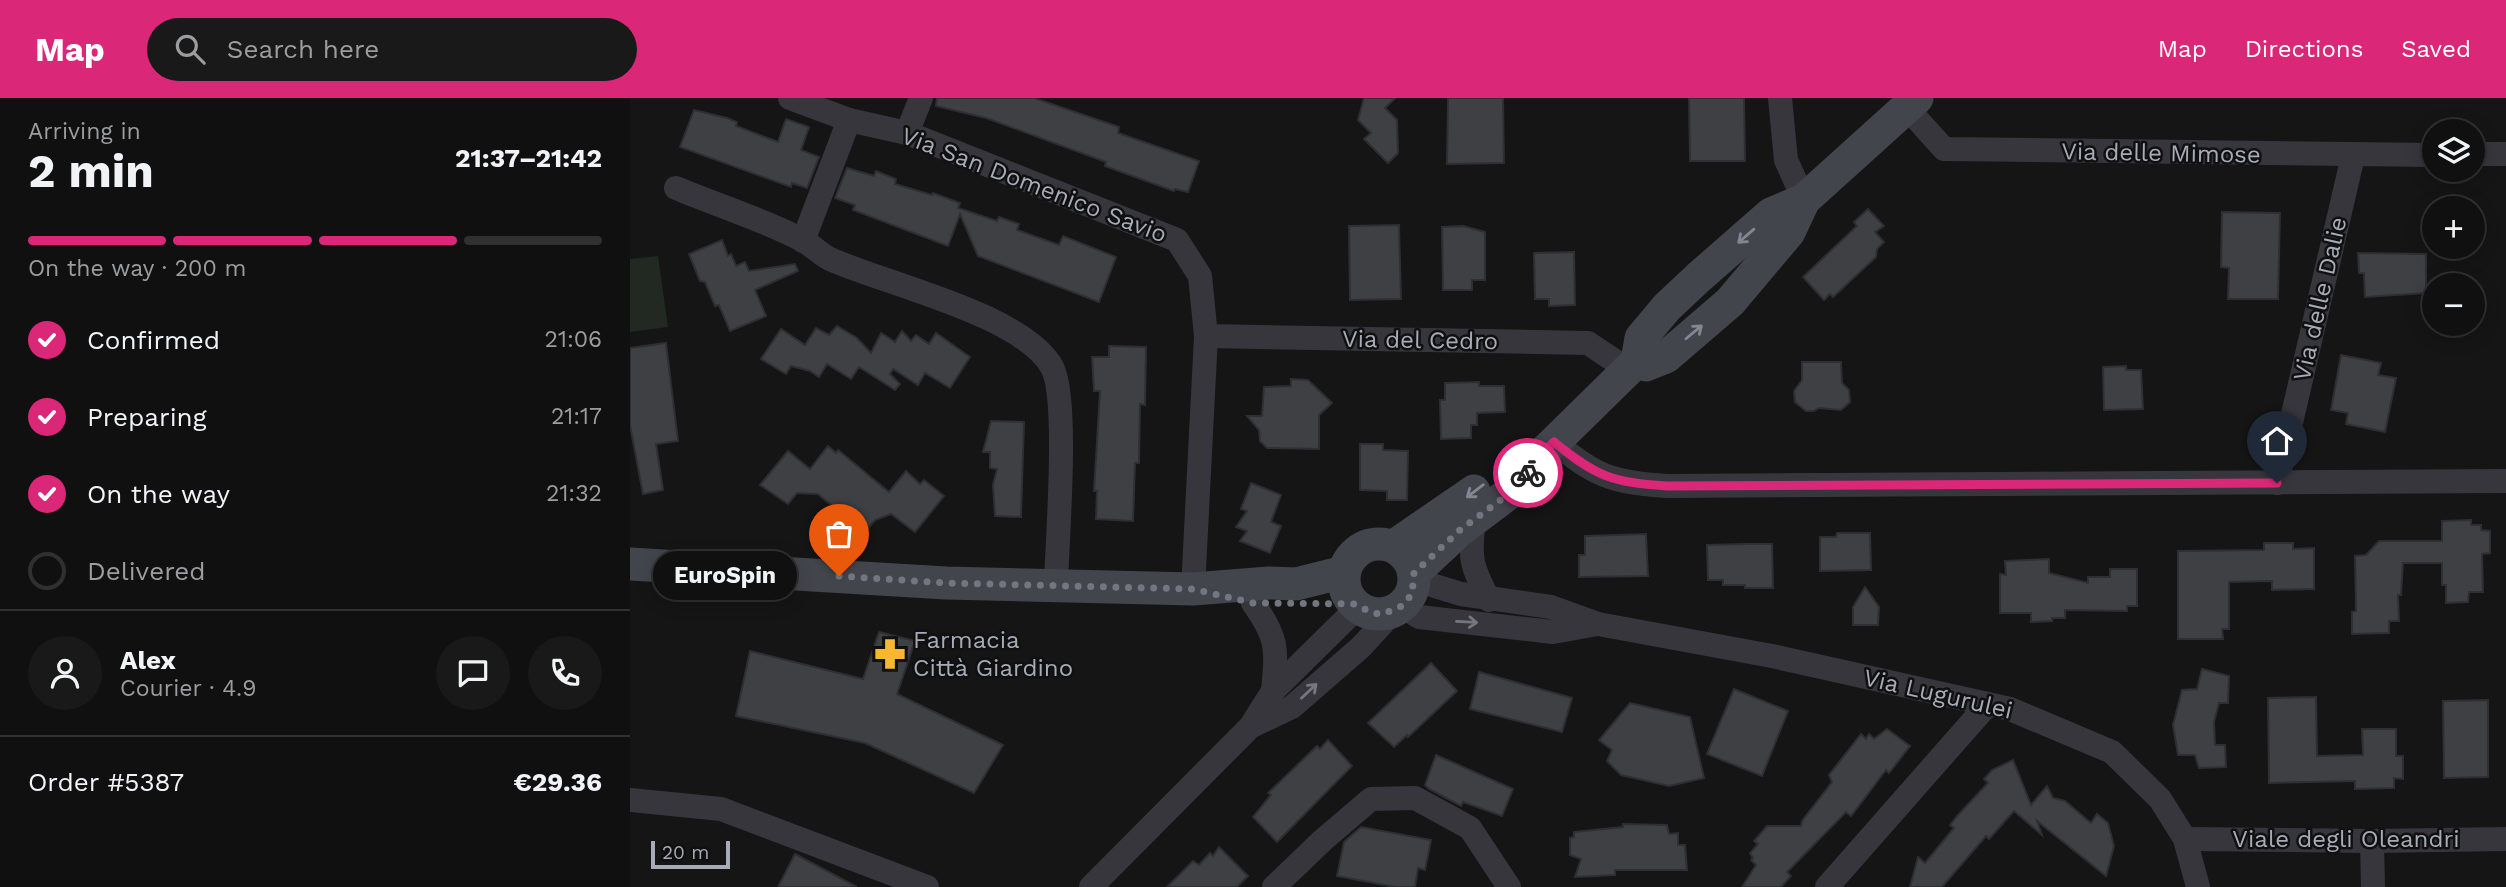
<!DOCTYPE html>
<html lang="en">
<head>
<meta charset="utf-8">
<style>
	:root { --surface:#101010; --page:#191919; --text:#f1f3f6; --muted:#9c9d9f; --line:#303030; --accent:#db2777 }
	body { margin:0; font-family:"Work Sans",sans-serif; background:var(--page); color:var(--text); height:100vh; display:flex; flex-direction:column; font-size:26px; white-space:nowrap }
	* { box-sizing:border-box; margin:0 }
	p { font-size:23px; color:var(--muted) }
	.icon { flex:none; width:38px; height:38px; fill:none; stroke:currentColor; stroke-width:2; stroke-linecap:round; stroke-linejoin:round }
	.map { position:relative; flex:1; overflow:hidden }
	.sheet { display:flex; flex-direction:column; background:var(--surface); width:630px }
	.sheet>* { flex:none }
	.fabs { position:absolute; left:1792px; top:21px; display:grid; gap:14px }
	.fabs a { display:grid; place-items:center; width:63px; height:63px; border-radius:50%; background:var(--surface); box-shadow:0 4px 18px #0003,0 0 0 2px var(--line); font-size:35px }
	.scale { position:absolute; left:21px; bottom:18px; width:79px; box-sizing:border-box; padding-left:7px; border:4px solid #a6abb7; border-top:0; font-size:19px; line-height:24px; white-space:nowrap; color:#a6abb7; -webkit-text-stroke:5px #101011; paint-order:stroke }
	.pin { position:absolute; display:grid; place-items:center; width:60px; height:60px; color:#fff; margin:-72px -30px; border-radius:50% 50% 50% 0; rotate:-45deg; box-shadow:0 0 7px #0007 }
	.pin .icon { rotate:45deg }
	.courier { position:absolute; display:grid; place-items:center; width:70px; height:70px; margin:-35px; border:5px solid #db2777; border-radius:50%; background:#fff; color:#222; box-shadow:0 2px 9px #0007 }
	.bubble { position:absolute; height:49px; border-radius:24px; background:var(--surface); box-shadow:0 4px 18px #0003,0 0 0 2px var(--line); font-size:23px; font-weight:700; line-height:49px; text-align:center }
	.headline em { font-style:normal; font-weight:700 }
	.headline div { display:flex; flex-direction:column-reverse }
	.headline { display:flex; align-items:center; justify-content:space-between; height:119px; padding:0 28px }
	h1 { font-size:46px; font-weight:700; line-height:52px }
	.bar { display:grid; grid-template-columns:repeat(4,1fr); gap:10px 7px; align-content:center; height:84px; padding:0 28px }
	.bar i { height:9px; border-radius:5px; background:var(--line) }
	.bar .active { background:var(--accent) }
	.bar p { grid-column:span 4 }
	.line { display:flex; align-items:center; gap:18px; padding:0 28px; border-top:2px solid var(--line) }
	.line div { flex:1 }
	.round { display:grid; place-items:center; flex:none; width:74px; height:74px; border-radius:37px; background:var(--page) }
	ol { padding:0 28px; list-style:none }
	li { display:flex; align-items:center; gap:21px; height:77px }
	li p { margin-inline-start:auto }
	li .icon { padding:7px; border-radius:50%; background:var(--accent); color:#fff; stroke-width:4 }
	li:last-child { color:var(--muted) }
	li i { width:38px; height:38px; border:4px solid var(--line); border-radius:50% }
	header { display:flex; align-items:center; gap:42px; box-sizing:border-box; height:98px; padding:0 35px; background:var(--accent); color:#fff }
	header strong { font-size:33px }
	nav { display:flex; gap:38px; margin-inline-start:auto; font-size:24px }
	.search { width:490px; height:63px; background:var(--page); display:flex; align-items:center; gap:18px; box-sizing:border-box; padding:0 24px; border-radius:38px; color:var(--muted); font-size:26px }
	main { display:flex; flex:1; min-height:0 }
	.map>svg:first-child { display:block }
</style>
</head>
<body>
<header>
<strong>Map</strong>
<div class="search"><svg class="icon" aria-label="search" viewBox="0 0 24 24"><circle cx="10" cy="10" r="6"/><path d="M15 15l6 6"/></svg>Search here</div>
<nav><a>Map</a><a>Directions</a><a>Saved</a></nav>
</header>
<main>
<section class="sheet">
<div class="headline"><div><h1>2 min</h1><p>Arriving in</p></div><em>21:37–21:42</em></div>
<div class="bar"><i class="active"></i><i class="active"></i><i class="active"></i><i></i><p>On the way · 200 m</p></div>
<ol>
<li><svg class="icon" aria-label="check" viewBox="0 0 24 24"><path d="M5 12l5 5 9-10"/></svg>Confirmed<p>21:06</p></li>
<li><svg class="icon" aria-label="check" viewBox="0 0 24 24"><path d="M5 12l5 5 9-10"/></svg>Preparing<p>21:17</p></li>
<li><svg class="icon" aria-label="check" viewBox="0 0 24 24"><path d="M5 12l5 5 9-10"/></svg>On the way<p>21:32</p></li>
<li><i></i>Delivered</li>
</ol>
<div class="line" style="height:126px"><a class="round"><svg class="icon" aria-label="person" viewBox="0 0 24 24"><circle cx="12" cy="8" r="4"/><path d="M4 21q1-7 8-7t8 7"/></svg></a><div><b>Alex</b><p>Courier · 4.9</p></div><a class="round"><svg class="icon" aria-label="chat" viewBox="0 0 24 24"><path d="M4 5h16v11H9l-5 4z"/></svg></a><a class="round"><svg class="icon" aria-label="phone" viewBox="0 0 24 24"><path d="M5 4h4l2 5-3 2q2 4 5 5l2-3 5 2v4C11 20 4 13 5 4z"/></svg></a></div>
<div class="line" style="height:91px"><div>Order #5387</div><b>€29.36</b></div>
</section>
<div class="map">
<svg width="1876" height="789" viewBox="0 0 1876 789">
	<rect width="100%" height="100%" fill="#151516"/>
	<path fill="#212922" d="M 28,158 L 38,229 L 0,234 L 0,161 Z"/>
	<g fill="#3f4044" stroke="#2f2f33" stroke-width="2">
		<path d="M 307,0 L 404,0 L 489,29 L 488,35 L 569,63 L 558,94 L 545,91 L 544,93 L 475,68 L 476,64 L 356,20 L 306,8 Z"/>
		<path d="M 734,0 L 765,0 L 755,10 L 767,22 L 768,55 L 758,65 L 734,41 L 741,35 L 728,22 Z"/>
		<path d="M 818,0 L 873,0 L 874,65 L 817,66 Z"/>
		<path d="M 1059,0 L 1114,0 L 1115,63 L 1060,63 Z"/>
		<path d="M 64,12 L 97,20 L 107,24 L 106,28 L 148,44 L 156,21 L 179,29 L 171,52 L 189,59 L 177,90 L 162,85 L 161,89 L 50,49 Z"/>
		<path d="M 217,70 L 244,78 L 246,73 L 266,81 L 265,86 L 302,97 L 303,95 L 330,105 L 328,110 L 367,123 L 369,119 L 380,123 L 389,126 L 387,132 L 429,147 L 433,138 L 486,159 L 469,204 L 348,158 L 330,116 L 318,148 L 223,112 L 225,107 L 205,100 Z"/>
		<path d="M 1238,111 L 1254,128 L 1245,134 L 1254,144 L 1247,151 L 1246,159 L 1203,199 L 1200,196 L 1194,202 L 1173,179 L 1227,128 L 1224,124 Z"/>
		<path d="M 1592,114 L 1650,115 L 1648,201 L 1598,201 L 1599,170 L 1591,169 Z"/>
		<path d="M 769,127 L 771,201 L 720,202 L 719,128 Z"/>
		<path d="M 833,128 L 855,134 L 855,182 L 842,182 L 842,192 L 813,192 L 812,129 Z"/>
		<path d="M 92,142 L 98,158 L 101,156 L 106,168 L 115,164 L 119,173 L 165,166 L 168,173 L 125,192 L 136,218 L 100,233 L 89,207 L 85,208 L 75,184 L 70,183 L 59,156 Z"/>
		<path d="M 944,154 L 945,207 L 919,208 L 919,201 L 905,201 L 904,155 Z"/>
		<path d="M 1728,155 L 1796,156 L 1796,195 L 1735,199 L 1734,175 L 1729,175 Z"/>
		<path d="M 207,228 L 227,240 L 241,255 L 251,235 L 265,244 L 272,233 L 281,243 L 286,237 L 299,246 L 306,235 L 340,259 L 320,290 L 295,275 L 288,287 L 263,271 L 260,276 L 270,286 L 265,292 L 229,269 L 221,281 L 197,266 L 189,279 L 180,273 L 161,268 L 156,276 L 131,261 L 151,231 L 175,247 L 186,230 L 199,237 Z"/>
		<path d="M 36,245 L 48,343 L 26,346 L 33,392 L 13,396 L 0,327 L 0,250 Z"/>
		<path d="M 479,248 L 516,249 L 515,307 L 510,306 L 509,365 L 505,365 L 503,423 L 466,421 L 467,393 L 464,393 L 470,293 L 464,293 L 462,259 L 479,259 Z"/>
		<path d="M 1711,257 L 1751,265 L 1748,277 L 1766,280 L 1755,334 L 1716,326 L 1718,315 L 1701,312 Z"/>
		<path d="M 1172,264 L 1211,264 L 1212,285 L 1219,292 L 1220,304 L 1211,312 L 1189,310 L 1184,313 L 1176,313 L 1165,304 L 1164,293 L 1172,282 Z"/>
		<path d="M 1496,268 L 1496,272 L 1511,272 L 1513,311 L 1474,312 L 1473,269 Z"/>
		<path d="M 661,281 L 678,282 L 702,305 L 689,317 L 689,351 L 637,350 L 630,343 L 629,332 L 617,318 L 632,318 L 634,289 L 661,288 Z"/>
		<path d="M 849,284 L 849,288 L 874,288 L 875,314 L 847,315 L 847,327 L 841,327 L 841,340 L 811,341 L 810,302 L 815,302 L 815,285 Z"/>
		<path d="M 361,323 L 394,324 L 391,419 L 365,418 L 363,387 L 367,371 L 360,370 L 360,354 L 353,354 Z"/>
		<path d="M 730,346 L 753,346 L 753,352 L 778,353 L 777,402 L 757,402 L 757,393 L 730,392 Z"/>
		<path d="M 198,348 L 206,355 L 208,352 L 259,394 L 276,373 L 290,386 L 294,382 L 314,398 L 285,434 L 261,416 L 245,422 L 234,435 L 188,396 L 167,395 L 158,406 L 130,387 L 158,353 L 180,371 Z"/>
		<path d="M 621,385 L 651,397 L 641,424 L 651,428 L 640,455 L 610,443 L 617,433 L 606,429 L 617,413 L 611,411 Z"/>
		<path d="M 1841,422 L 1841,427 L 1851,427 L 1851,432 L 1860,433 L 1860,455 L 1852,456 L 1853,494 L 1839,494 L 1838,504 L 1816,505 L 1816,487 L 1812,487 L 1812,465 L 1773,465 L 1771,497 L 1768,497 L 1769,523 L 1759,523 L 1759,535 L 1722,536 L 1722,514 L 1726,513 L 1725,458 L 1736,457 L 1749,443 L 1812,443 L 1812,423 Z"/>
		<path d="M 1207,435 L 1240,435 L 1241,472 L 1190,473 L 1190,439 L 1206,439 Z"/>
		<path d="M 1016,436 L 1018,478 L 949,479 L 949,457 L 955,457 L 955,438 Z"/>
		<path d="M 1634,445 L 1663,445 L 1663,451 L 1684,450 L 1684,491 L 1642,492 L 1642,483 L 1599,484 L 1599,531 L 1592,531 L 1593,541 L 1548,541 L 1548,453 L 1634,452 Z"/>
		<path d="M 1114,446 L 1142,446 L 1143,490 L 1115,490 L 1115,487 L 1093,487 L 1093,482 L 1078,482 L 1077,447 Z"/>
		<path d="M 1419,461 L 1419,475 L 1458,485 L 1458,479 L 1480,479 L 1480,471 L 1507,471 L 1507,508 L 1497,508 L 1497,513 L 1435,512 L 1435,520 L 1422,520 L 1422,523 L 1401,524 L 1401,515 L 1370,515 L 1370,476 L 1376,477 L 1375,463 Z"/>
		<path d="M 1235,489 L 1249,509 L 1248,527 L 1223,527 L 1223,509 Z"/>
		<path d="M 249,534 L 285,543 L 267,596 L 373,647 L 344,695 L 235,645 L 106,618 L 120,553 L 233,581 Z"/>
		<path d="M 801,565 L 827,593 L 778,639 L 777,637 L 764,649 L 738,625 Z"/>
		<path d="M 1572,571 L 1599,578 L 1598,605 L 1589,605 L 1584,624 L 1585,647 L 1595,647 L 1596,669 L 1569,670 L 1565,657 L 1548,657 L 1543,627 L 1552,592 L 1567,591 Z"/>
		<path d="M 849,574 L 942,600 L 932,634 L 840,611 Z"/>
		<path d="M 1104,591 L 1158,613 L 1132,678 L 1077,656 Z"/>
		<path d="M 1686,599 L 1687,658 L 1733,657 L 1732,631 L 1766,631 L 1766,658 L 1773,658 L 1773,681 L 1764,680 L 1764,690 L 1725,691 L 1725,683 L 1639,685 L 1638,600 Z"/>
		<path d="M 1858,602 L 1858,679 L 1814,680 L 1813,603 Z"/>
		<path d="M 1000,605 L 1060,619 L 1074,680 L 1039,688 L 991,677 L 977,663 L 982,652 L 969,642 Z"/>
		<path d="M 1257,631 L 1280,648 L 1259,675 L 1256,672 L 1221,718 L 1216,714 L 1157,774 L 1161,778 L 1151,789 L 1112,789 L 1126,767 L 1121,762 L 1123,760 L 1120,755 L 1128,746 L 1124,743 L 1137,728 L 1171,728 L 1172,723 L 1202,684 L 1199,677 L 1231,636 L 1236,641 L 1239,636 L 1244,641 Z"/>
		<path d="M 698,642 L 722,668 L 647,744 L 623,719 L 641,697 L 638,695 L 687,648 L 690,651 Z"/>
		<path d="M 806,657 L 883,691 L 872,718 L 833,704 L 831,708 L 799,691 L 795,687 Z"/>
		<path d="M 1383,662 L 1401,707 L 1417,688 L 1423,700 L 1435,703 L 1461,725 L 1467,716 L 1478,725 L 1484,748 L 1476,778 L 1407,723 L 1412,737 L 1384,713 L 1359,741 L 1356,738 L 1312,789 L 1280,789 L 1288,759 L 1295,765 L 1324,730 L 1320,727 L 1328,717 L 1358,685 L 1354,681 L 1362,672 Z"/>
		<path d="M 993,726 L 1037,727 L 1039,736 L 1048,735 L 1048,747 L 1055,747 L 1057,772 L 985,772 L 985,777 L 945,779 L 951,761 L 940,757 L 940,740 L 944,739 L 944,734 L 993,729 Z"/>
		<path d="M 731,729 L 801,742 L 795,772 L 788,770 L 785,789 L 765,789 L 707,778 L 714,744 Z"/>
		<path d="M 589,749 L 618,778 L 607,789 L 537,789 L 563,763 L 569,767 L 580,755 L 583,758 Z"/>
		<path d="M 165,756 L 227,789 L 148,789 Z"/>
	</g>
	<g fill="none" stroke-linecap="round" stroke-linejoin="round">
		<g stroke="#36363c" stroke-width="24">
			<path d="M 160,0 L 219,22 L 277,35 L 547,142 L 570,178 L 576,238 L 563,491"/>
			<path d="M 1150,0 L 1156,62 L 1174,102"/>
			<path d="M 1277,10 L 1314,51 L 1804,57"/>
			<path d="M 277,35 L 291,0"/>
			<path d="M 1843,56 L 1876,56"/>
			<path d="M 46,90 C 86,107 138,123 174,143 C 183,148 191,157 200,161 C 255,186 392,216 422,269 C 439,300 427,444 426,486"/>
			<path d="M 173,143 L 219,22"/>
			<path d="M 576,238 L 958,245 L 997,271"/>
			<path d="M 924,344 C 967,379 981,384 1037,388 L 1876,383"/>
			<path d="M 1647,385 L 1723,58"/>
			<path d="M 844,422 C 839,460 841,468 859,502"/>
			<path d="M 785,482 L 831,496 L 921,509 L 968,526 L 1142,558 L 1380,611 L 1482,654 L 1530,701 L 1555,741 L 1568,789"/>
			<path d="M 623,505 C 648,540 647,550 643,593"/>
			<path d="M 772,508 L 789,519 L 923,534 L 967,526"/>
			<path d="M 622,628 L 662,609 L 731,549 L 764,513"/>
			<path d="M 0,702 L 91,711 L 297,789"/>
			<path d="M 1555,741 L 1742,743 L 1876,741"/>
			<path d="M 1742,743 L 1743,789"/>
			<path d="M 461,789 L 621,628 L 643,593 L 728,509"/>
			<path d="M 644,789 L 693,742 L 741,701 L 785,700 L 840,730 L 879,789"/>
			<path d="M 1197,789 L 1358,606"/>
		</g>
		<g stroke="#43454c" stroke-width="33">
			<path d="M 1007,263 L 1016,267 L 1036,259 L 1100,204 L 1159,134 L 1174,102"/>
			<circle cx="749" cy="481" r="35"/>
			<path d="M 764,448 L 844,393"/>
			<path d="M 0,466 L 316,485 L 563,491 L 639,485 L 666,486 L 714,474"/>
			<path d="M 784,475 L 830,432 L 890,387 L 905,363 L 1007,263 L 1011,240 L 1037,209 L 1069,179 L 1141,116 L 1174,102 L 1287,0"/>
		</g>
	</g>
	<defs><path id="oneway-shaft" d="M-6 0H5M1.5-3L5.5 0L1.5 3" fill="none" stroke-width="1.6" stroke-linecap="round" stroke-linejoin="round" transform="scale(1.75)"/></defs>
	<g stroke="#838792">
		<use href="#oneway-shaft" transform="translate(1116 138) rotate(139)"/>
		<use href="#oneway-shaft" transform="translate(1064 234) rotate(-40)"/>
		<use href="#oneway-shaft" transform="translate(845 393) rotate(143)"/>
	</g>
	<g stroke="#747680">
		<use href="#oneway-shaft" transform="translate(837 524) rotate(3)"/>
		<use href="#oneway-shaft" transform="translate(679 593) rotate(-43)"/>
	</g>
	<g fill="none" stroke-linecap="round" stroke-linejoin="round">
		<path stroke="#73767f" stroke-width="7" stroke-dasharray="0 12.6" d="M 209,478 L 316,485 L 563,491 L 623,505 L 724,506 L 743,515 L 753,516 L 772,508 L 782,496 L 784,475 L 830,432 L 891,387 L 898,375"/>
		<path stroke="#db2777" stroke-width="9" d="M 898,375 L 905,363 L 924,344 C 967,379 981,384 1037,388 L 1647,385"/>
	</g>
	<defs>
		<symbol id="pharmacy-bare" viewBox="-9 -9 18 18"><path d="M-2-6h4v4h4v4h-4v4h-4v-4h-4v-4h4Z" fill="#f5b82e" stroke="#101011" stroke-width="2.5" paint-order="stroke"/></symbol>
	</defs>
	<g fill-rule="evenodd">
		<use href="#pharmacy-bare" x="238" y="534" width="44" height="44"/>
	</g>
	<g text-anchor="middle" stroke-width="5" stroke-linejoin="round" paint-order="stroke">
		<g font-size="24" fill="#a6abb7" stroke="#101011">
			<text transform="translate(1531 55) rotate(1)" y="8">Via delle Mimose</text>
			<text transform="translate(404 87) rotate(21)" y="8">Via San Domenico Savio</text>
			<text transform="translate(1690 201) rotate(-77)" y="8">Via delle Dalie</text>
			<text transform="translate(790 242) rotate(1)" y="8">Via del Cedro</text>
			<text transform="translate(1308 596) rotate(13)" y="8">Via Lugurulei</text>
			<text x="1716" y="749">Viale degli Oleandri</text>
		</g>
		<g font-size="24" fill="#a6abb7" stroke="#101011" text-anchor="start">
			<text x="283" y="550">Farmacia<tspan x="283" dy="28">Città Giardino</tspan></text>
		</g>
	</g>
</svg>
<div class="fabs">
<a><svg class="icon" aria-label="layers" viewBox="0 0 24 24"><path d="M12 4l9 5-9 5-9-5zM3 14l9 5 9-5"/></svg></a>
<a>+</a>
<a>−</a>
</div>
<div class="scale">20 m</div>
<div class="pin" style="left:209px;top:478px;background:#ea580c"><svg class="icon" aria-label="bag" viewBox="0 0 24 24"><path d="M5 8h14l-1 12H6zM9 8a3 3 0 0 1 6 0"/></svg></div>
<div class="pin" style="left:1647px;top:385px;background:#1f2937"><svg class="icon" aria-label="home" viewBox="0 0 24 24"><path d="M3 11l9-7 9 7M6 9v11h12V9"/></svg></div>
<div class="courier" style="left:898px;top:375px"><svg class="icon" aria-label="bike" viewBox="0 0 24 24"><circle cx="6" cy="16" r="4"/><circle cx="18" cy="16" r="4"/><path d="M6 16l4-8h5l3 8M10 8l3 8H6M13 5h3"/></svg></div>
<div class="bubble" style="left:23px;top:453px;width:144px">EuroSpin</div>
</div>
</main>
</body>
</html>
